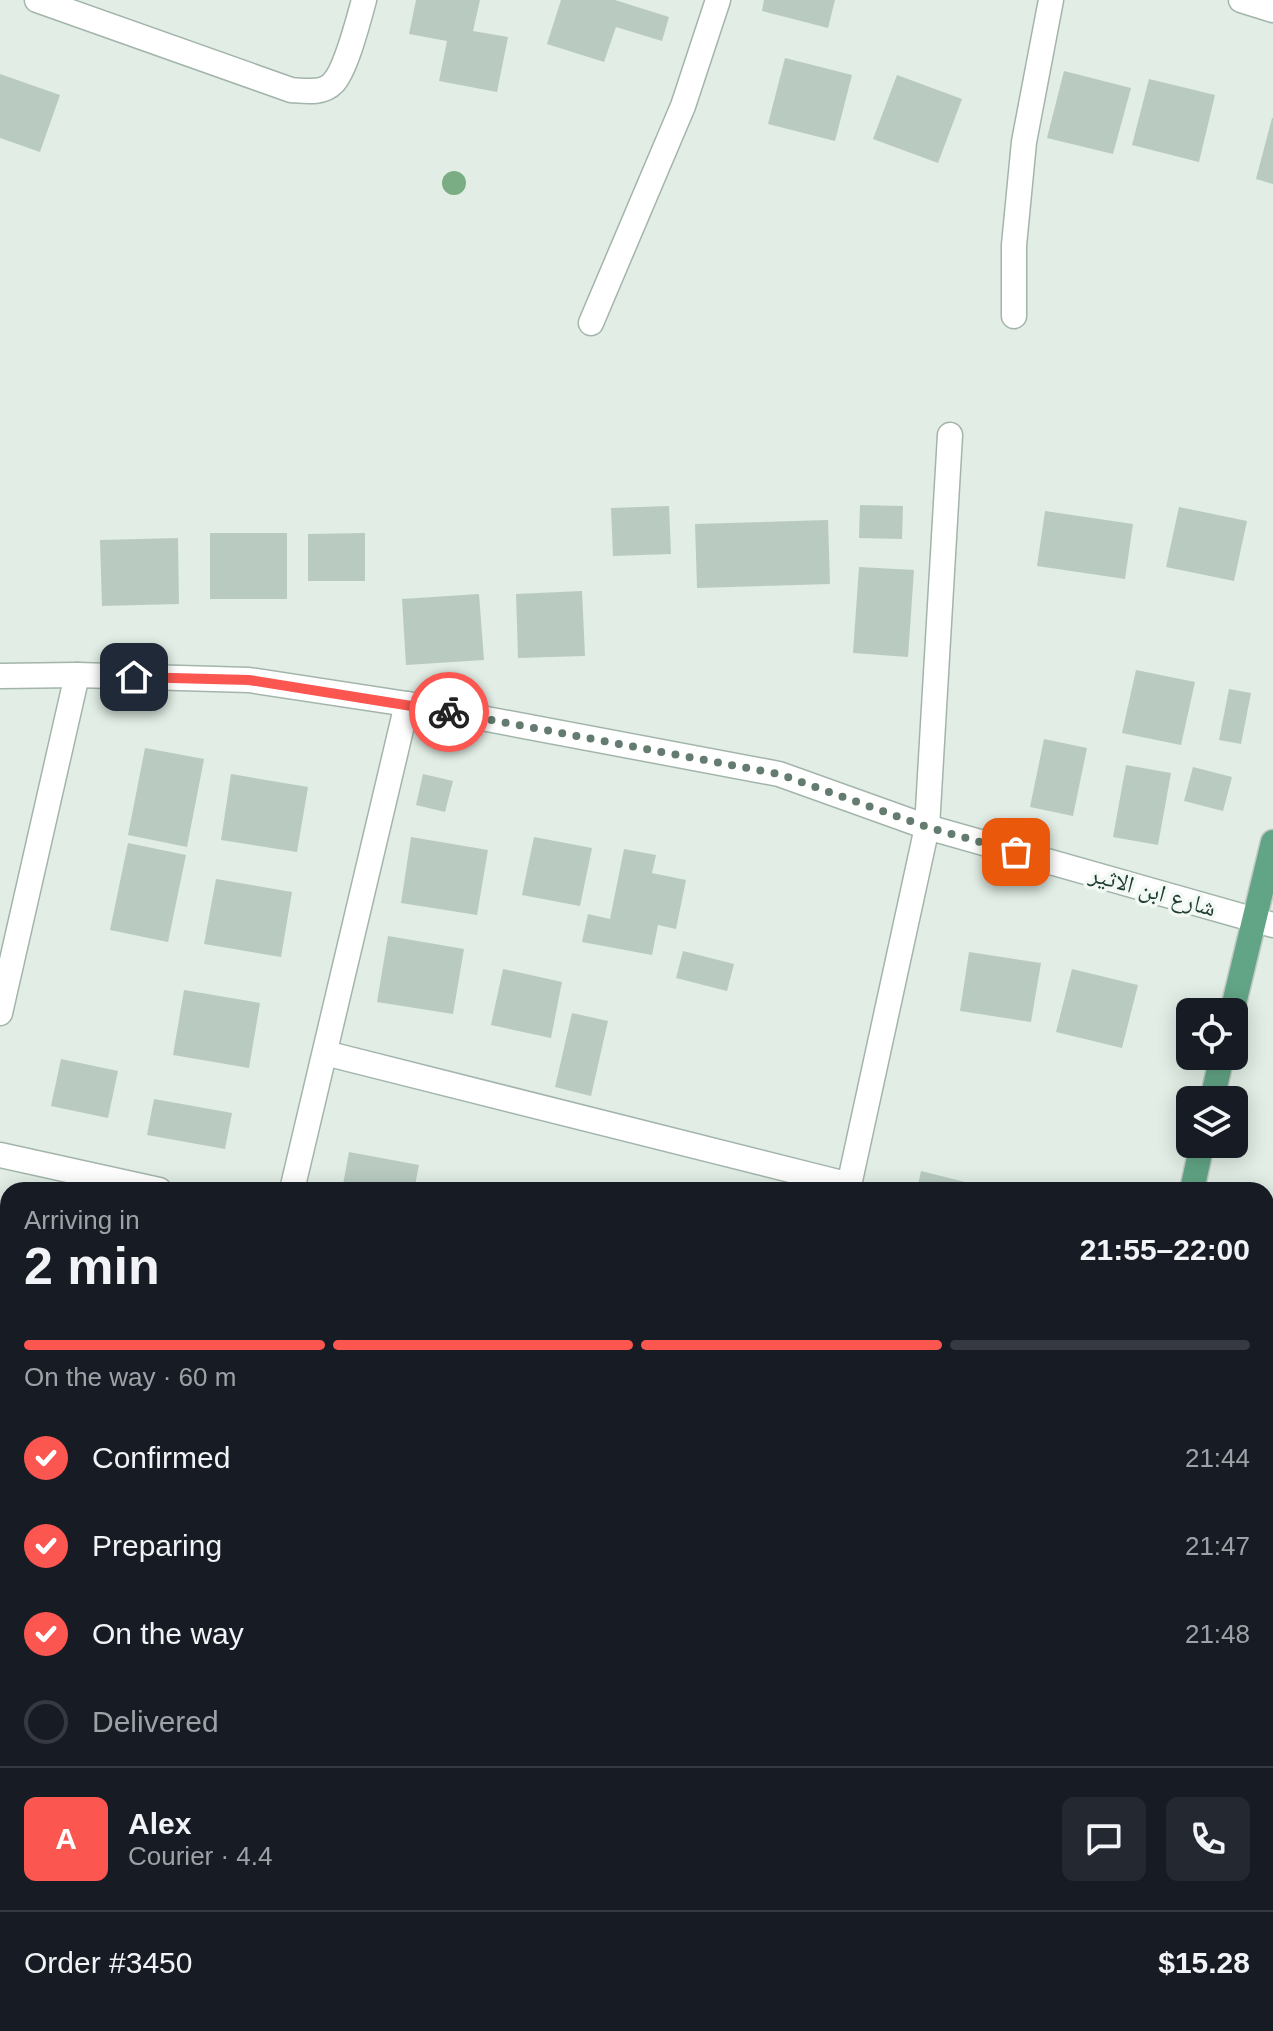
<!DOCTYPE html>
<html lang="en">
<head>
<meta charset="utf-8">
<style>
	:root { --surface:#171b24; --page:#242831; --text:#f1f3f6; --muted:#9ea1a6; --line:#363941; --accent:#fc5650 }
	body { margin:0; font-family:Arial,"Noto Naskh Arabic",sans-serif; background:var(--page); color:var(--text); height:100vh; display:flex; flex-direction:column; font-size:30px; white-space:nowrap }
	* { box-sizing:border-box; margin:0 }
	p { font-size:26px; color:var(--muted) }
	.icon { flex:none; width:44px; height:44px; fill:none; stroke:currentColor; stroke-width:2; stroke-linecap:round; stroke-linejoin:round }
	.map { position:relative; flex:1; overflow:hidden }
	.side { position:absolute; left:0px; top:1182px; width:1274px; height:850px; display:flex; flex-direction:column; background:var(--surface); border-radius:24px 24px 0 0; box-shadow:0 4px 20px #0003 }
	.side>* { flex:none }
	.controls { position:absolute; left:1176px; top:998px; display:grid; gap:16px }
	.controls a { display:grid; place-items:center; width:72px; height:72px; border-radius:12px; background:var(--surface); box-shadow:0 4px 20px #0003; font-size:40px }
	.pin { position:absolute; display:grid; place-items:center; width:68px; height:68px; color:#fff; margin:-34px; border-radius:16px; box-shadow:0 4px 12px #0006 }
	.courier { position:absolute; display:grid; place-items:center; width:80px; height:80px; margin:-40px; border:6px solid #fc5650; border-radius:50%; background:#fff; color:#222; box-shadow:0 2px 10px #0007 }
	.head em { font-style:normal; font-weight:600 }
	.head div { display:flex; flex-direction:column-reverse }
	.head { display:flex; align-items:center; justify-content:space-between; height:136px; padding:0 24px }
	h1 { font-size:52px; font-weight:600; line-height:60px }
	.bar { display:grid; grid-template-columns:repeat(4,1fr); gap:12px 8px; align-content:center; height:96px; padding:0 24px }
	.bar i { height:10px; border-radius:6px; background:var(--line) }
	.bar .active { background:var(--accent) }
	.bar p { grid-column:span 4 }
	.line { display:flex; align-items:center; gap:20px; padding:0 24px; border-top:2px solid var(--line) }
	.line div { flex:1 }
	.round { display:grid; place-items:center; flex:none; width:84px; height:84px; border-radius:12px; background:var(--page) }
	ol { padding:0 24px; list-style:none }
	li { display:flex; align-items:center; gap:24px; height:88px }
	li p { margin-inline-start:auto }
	li .icon { padding:8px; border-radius:50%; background:var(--accent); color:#fff; stroke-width:4 }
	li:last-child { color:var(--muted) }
	li i { width:44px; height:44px; border:4px solid var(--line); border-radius:50% }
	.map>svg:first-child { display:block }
</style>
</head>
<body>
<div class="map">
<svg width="1273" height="2031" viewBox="0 0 1273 2031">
	<rect width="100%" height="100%" fill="#e1ede5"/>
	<g fill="#b9cbc0">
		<path d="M 416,0 L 480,0 L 473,31 L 508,37 L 497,92 L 439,81 L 447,41 L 409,34 Z"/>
		<path d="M 561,0 L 615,0 L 669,17 L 662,41 L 616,27 L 604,62 L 547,44 Z"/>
		<path d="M 764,0 L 835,0 L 828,28 L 762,11 Z"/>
		<path d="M 785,58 L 852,75 L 835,141 L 768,124 Z"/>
		<path d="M 1064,71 L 1131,88 L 1113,154 L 1047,138 Z"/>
		<path d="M 0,74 L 60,95 L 40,152 L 0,138 Z"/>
		<path d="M 897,75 L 962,99 L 938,163 L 873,139 Z"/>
		<path d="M 1149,79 L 1215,95 L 1199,162 L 1132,145 Z"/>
		<path d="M 1272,118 L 1273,118 L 1273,184 L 1256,179 Z"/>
		<path d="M 860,505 L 903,506 L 902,539 L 859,538 Z"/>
		<path d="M 669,506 L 671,554 L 613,556 L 611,508 Z"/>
		<path d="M 1179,507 L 1247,521 L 1234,581 L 1166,567 Z"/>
		<path d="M 1045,511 L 1133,524 L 1125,579 L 1037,566 Z"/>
		<path d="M 828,520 L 830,584 L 697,588 L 695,524 Z"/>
		<rect x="210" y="533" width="77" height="66"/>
		<path d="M 365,533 L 365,581 L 308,581 L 308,534 Z"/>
		<path d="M 178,538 L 179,604 L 102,606 L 100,540 Z"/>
		<path d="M 859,567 L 914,570 L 908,657 L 853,653 Z"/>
		<path d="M 582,591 L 585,656 L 518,658 L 516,594 Z"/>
		<path d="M 479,594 L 484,660 L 406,665 L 402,599 Z"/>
		<path d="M 1136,670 L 1195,682 L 1181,745 L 1122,733 Z"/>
		<path d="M 1229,689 L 1251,693 L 1241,744 L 1219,740 Z"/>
		<path d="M 1044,739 L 1087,748 L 1073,816 L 1030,807 Z"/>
		<path d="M 145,748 L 204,759 L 187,847 L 128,835 Z"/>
		<path d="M 1126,765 L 1171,773 L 1158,845 L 1113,837 Z"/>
		<path d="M 1193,767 L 1232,777 L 1223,811 L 1184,801 Z"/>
		<path d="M 231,774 L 308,787 L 297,852 L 221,840 Z"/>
		<path d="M 423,774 L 453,781 L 445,812 L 416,805 Z"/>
		<path d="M 411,837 L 488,850 L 477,915 L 401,903 Z"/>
		<path d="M 534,837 L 592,848 L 580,906 L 522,895 Z"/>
		<path d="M 128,843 L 186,855 L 168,942 L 110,930 Z"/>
		<path d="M 624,849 L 656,855 L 652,873 L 686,880 L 676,929 L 658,925 L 652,955 L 582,942 L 588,914 L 610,919 Z"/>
		<path d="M 216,879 L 292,892 L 281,957 L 204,944 Z"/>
		<path d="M 388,936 L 464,949 L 453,1014 L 377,1002 Z"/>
		<path d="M 683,951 L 734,964 L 727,991 L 676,978 Z"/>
		<path d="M 969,952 L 1041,963 L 1031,1022 L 960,1011 Z"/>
		<path d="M 503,969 L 562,982 L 551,1038 L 491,1025 Z"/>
		<path d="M 1072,969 L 1138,985 L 1122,1048 L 1056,1032 Z"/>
		<path d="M 184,990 L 260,1003 L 249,1068 L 173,1055 Z"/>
		<path d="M 572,1013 L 608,1021 L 591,1096 L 555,1087 Z"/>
		<path d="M 61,1059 L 118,1071 L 108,1118 L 51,1106 Z"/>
		<path d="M 154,1099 L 232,1113 L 225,1149 L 147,1135 Z"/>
		<path d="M 349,1152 L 419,1165 L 414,1190 L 342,1190 Z"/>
		<path d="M 921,1171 L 993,1189 L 993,1190 L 917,1190 Z"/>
		<path d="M 6,1253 L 8,1253 L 8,1308 L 0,1306 Z"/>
		<path d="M 0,1365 L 8,1366 L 8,1433 L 0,1432 Z"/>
		<path d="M 1266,1435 L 1273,1437 L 1273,1485 L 1266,1483 Z"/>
		<path d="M 0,1593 L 8,1595 L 7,1661 L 0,1660 Z"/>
		<path d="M 1271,1814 L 1273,1814 L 1273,1886 L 1266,1885 L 1266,1847 Z"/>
		<path d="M 1266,1945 L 1273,1947 L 1273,2013 L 1266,2012 Z"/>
	</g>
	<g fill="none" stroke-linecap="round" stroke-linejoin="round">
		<defs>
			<g id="minor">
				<path d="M 37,0 L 291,90 C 305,91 323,94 333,83 C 346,70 359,18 364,0"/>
				<path d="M 1241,0 L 1273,10"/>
				<path d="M 1014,316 L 1014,245 L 1024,142 L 1051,0"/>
				<path d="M 591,323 L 683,106 L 718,0"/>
				<path d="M 0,676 L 77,675 L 249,680 L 407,704 L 779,774 L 927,827 L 1273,925"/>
				<path d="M 0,1013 L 77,675"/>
				<path d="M 325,1053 L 850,1185"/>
				<path d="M 0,1155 L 159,1190"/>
				<path d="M 292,1190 L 407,704"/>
				<path d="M 848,1190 L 927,827 L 950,435"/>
				<path d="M 1266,1250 L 1273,1252"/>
				<path d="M 1266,1732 L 1273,1734"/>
				<path d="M 114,2031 L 116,2024"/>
			</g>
			<g id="major">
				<path d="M 1232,1012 L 1273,842"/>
				<path d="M 1212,1100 L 1222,1056"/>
				<path d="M 1192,1190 L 1202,1144"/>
				<path d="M 983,2031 L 984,2024"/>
			</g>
		</defs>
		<use href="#minor" stroke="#a3b5ab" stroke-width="27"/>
		<use href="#major" stroke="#c1c9c5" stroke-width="27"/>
		<use href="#minor" stroke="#fff" stroke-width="24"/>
		<use href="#major" stroke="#62a586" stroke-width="24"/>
	</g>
	<circle fill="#7bad84" cx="454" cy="183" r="12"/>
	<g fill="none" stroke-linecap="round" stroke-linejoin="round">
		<path stroke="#647c6f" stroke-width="8" stroke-dasharray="0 14.4" d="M 449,712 L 779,774 L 927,827 L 1016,852"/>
		<path stroke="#fc5650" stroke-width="10" d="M 134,677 L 249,680 L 449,712"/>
	</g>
	<g text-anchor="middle" stroke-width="7" stroke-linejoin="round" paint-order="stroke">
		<g font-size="24" fill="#203f30" stroke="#f2f9f4">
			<text transform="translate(1153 891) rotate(16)" y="8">شارع ابن الاثير</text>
		</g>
	</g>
</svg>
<div class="controls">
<a><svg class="icon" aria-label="locate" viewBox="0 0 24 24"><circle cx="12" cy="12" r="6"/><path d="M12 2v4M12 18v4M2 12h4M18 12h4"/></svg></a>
<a><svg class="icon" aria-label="layers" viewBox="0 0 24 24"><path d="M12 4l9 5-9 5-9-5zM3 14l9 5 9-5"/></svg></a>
</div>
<div class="pin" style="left:1016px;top:852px;background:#ea580c"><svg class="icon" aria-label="bag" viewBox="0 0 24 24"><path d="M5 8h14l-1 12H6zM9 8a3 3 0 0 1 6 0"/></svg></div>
<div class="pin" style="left:134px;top:677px;background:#1f2937"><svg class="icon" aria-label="home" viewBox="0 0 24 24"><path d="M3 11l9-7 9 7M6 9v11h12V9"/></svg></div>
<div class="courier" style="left:449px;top:712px"><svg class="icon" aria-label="bike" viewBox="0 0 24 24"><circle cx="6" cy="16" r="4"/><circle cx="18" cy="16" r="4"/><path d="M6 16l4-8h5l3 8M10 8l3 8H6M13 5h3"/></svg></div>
<section class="side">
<div class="head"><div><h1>2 min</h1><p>Arriving in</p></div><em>21:55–22:00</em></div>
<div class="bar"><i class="active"></i><i class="active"></i><i class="active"></i><i></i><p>On the way · 60 m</p></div>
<ol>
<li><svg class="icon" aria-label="check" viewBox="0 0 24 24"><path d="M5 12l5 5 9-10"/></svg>Confirmed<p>21:44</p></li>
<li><svg class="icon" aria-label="check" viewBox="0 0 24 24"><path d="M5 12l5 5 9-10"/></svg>Preparing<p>21:47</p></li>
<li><svg class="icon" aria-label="check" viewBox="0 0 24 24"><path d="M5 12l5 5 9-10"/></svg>On the way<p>21:48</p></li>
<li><i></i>Delivered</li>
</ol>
<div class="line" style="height:144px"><b class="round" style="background:var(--accent);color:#fff">A</b><div><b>Alex</b><p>Courier · 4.4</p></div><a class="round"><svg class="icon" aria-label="chat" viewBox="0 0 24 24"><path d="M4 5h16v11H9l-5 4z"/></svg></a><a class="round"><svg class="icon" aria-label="phone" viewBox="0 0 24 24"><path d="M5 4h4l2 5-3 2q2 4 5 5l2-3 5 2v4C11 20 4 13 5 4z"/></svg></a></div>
<div class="line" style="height:104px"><div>Order #3450</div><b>$15.28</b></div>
</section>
</div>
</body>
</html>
